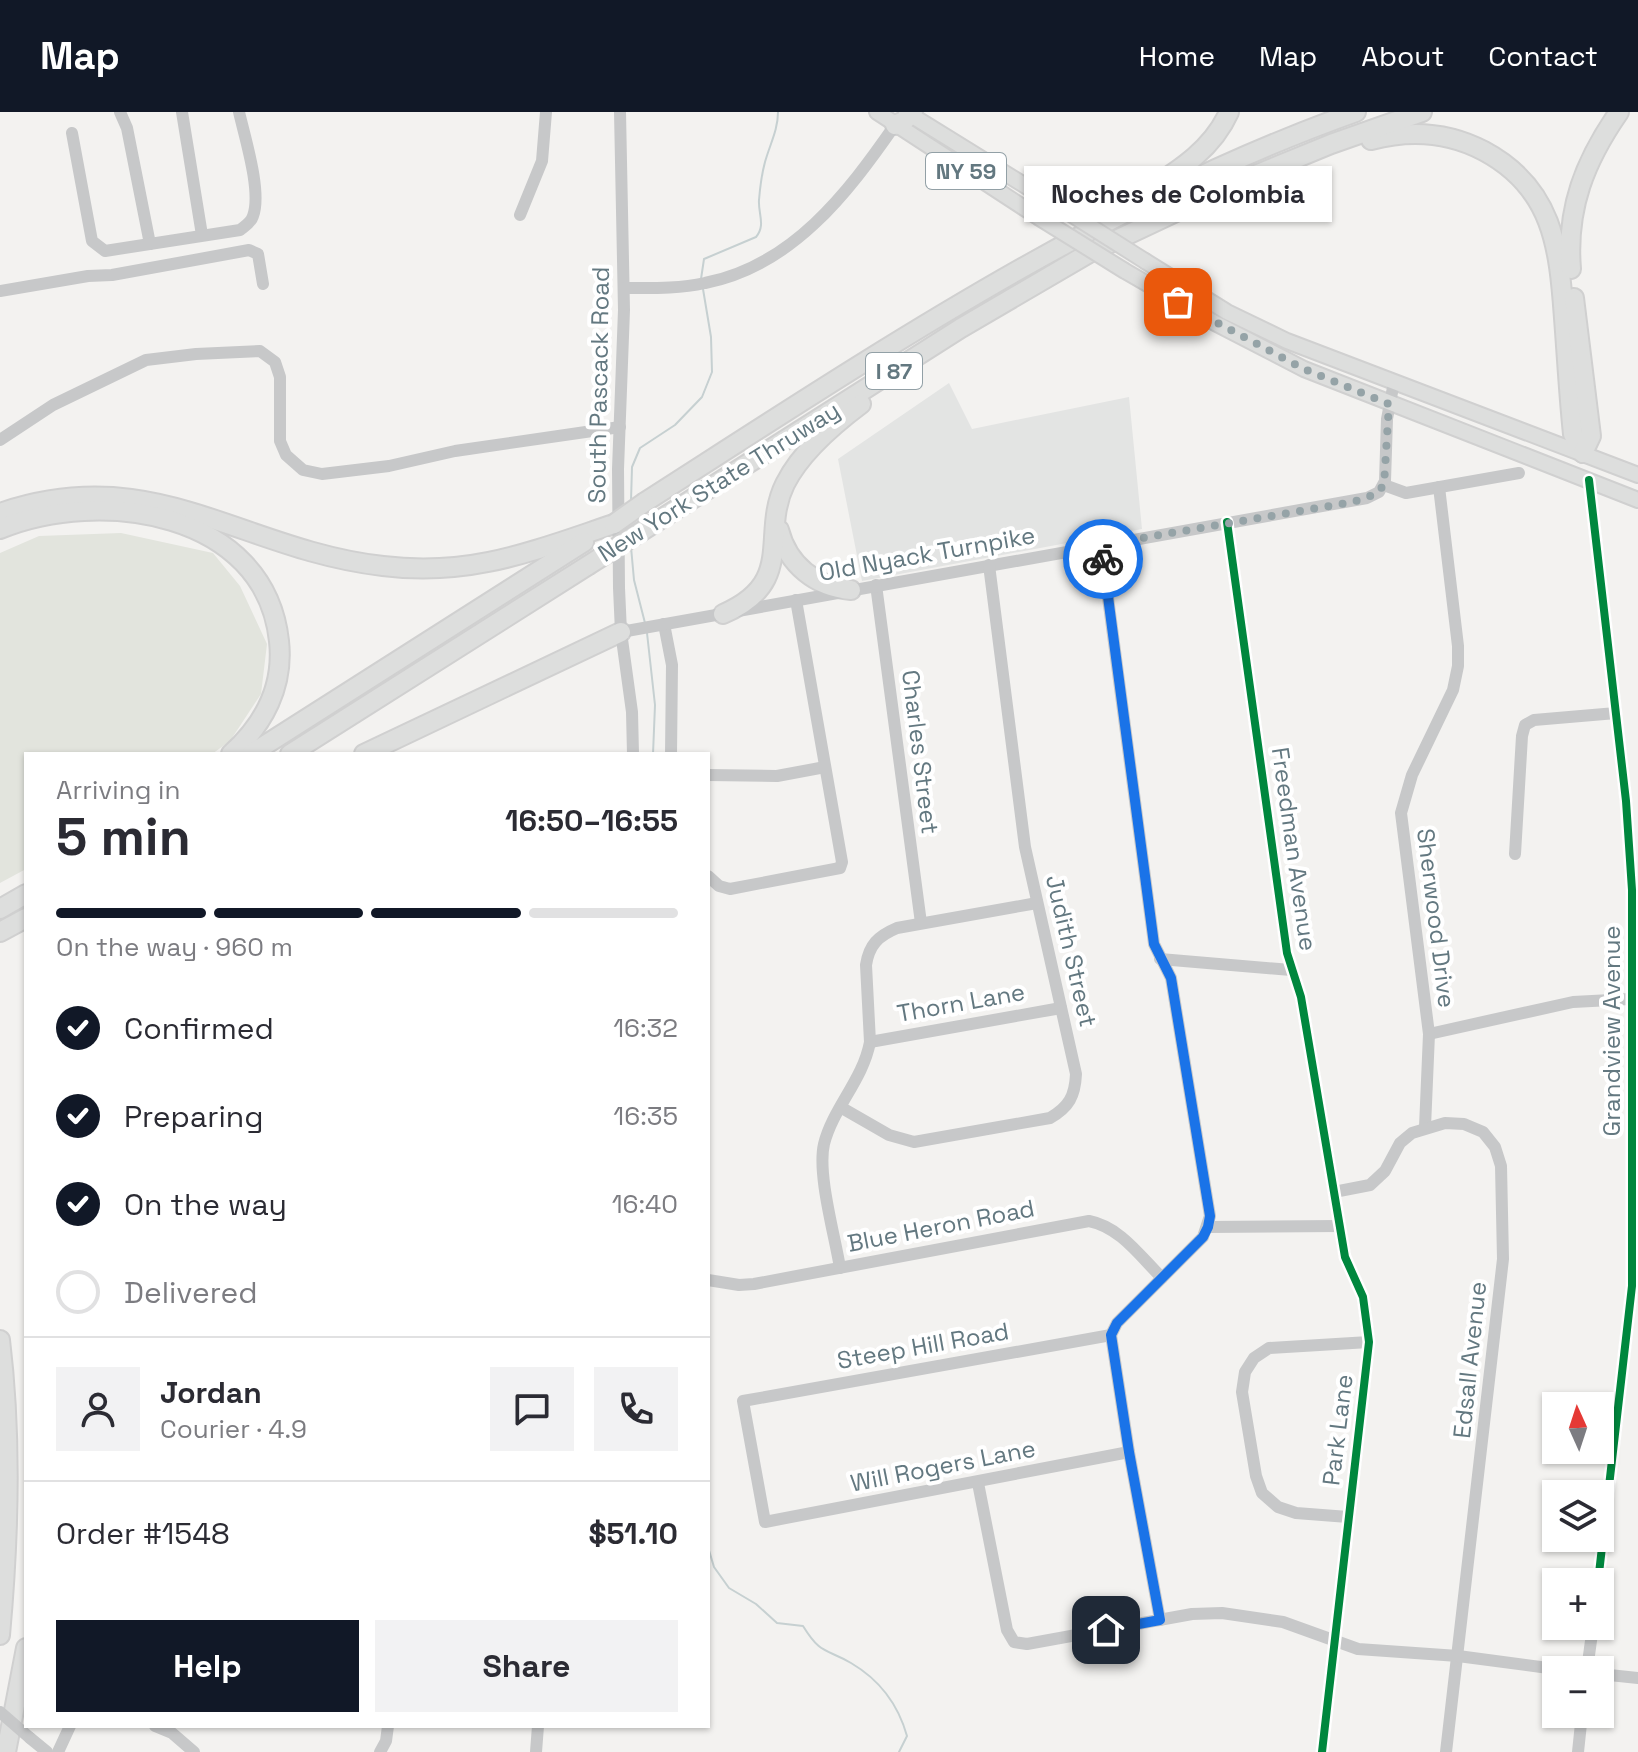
<!DOCTYPE html>
<html lang="en">
<head>
<meta charset="utf-8">
<style>
	:root { --surface:#fff; --page:#f2f2f3; --text:#2b2b33; --muted:#7c7c81; --line:#e1e1e2; --accent:#111827 }
	body { margin:0; font-family:"Space Grotesk",sans-serif; background:var(--page); color:var(--text); height:100vh; display:flex; flex-direction:column; font-size:30px; white-space:nowrap }
	* { box-sizing:border-box; margin:0 }
	p { font-size:26px; color:var(--muted) }
	.icon { flex:none; width:44px; height:44px; fill:none; stroke:currentColor; stroke-width:2; stroke-linecap:round; stroke-linejoin:round }
	.map { position:relative; flex:1; overflow:hidden }
	.sheet { position:absolute; left:24px; top:640px; width:686px; height:976px; display:flex; flex-direction:column; background:var(--surface); border-radius:0px; box-shadow:0 2px 6px #0004 }
	.sheet>* { flex:none }
	.needle { width:52px; rotate:357deg }
	.buttons { position:absolute; left:1542px; top:1280px; display:grid; gap:16px }
	.buttons a { display:grid; place-items:center; width:72px; height:72px; border-radius:0px; background:var(--surface); box-shadow:0 2px 6px #0004; font-size:40px }
	.pin { position:absolute; display:grid; place-items:center; width:68px; height:68px; color:#fff; margin:-34px; border-radius:16px; box-shadow:0 4px 12px #0006 }
	.courier { position:absolute; display:grid; place-items:center; width:80px; height:80px; margin:-40px; border:6px solid #1a73e8; border-radius:50%; background:#fff; color:#222; box-shadow:0 2px 10px #0007 }
	.bubble { position:absolute; height:56px; border-radius:0px; background:var(--surface); box-shadow:0 2px 6px #0004; font-size:26px; font-weight:700; line-height:56px; text-align:center }
	.overview em { font-style:normal; font-weight:700 }
	.overview div { display:flex; flex-direction:column-reverse }
	.overview { display:flex; align-items:center; justify-content:space-between; height:136px; padding:0 32px }
	h1 { font-size:52px; font-weight:700; line-height:60px }
	.bar { display:grid; grid-template-columns:repeat(4,1fr); gap:12px 8px; align-content:center; height:96px; padding:0 32px }
	.bar i { height:10px; border-radius:6px; background:var(--line) }
	.bar .selected { background:var(--accent) }
	.bar p { grid-column:span 4 }
	.line { display:flex; align-items:center; gap:20px; padding:0 32px; border-top:2px solid var(--line) }
	.line div { flex:1 }
	.round { display:grid; place-items:center; flex:none; width:84px; height:84px; border-radius:0px; background:var(--page) }
	ol { padding:0 32px; list-style:none }
	li { display:flex; align-items:center; gap:24px; height:88px }
	li p { margin-inline-start:auto }
	li .icon { padding:8px; border-radius:50%; background:var(--accent); color:#fff; stroke-width:4 }
	li:last-child { color:var(--muted) }
	li i { width:44px; height:44px; border:4px solid var(--line); border-radius:50% }
	.button { display:flex; gap:16px; margin-top:auto; padding:16px 32px }
	.button a { flex:1; height:92px; border-radius:0px; background:var(--accent); color:#fff; font-size:32px; font-weight:700; line-height:92px; text-align:center }
	.button a+a { background:var(--page); color:var(--text) }
	header { display:flex; align-items:center; gap:48px; box-sizing:border-box; height:112px; padding:0 40px; background:var(--accent); color:#fff }
	header strong { font-size:38px }
	nav { display:flex; gap:44px; margin-inline-start:auto; font-size:28px }
	.map>svg:first-child { display:block }
</style>
</head>
<body>
<header>
<strong>Map</strong>
<nav><a>Home</a><a>Map</a><a>About</a><a>Contact</a></nav>
</header>
<div class="map">
<svg width="1638" height="1640" viewBox="0 0 1638 1640">
	<rect width="100%" height="100%" fill="#f3f2f0"/>
	<path fill="#e3e4e3" d="M 949,271 L 972,317 L 1129,285 L 1142,417 L 862,469 L 838,347 Z"/>
	<path fill="#e2e4dd" d="M 121,421 L 213,441 L 240,474 L 267,532 L 261,582 L 230,629 L 212,642 L 26,642 L 26,757 L 0,771 L 0,441 L 39,424 Z"/>
	<g fill="none" stroke-linecap="round" stroke-linejoin="round">
		<g stroke="#c6d0d1" stroke-width="2">
			<path d="M 701,167 L 704,147 L 756,125 C 766,113 758,102 759,88 C 760,76 762,61 765,50 C 770,32 778,18 778,0"/>
			<path d="M 631,389 L 632,355 L 640,336 L 675,313 L 702,285 L 712,260 L 711,225 L 703,177"/>
			<path d="M 631,435 L 634,468 L 645,511"/>
			<path d="M 647,521 L 655,593 L 653,642"/>
			<path d="M 708,1204 L 708,1212"/>
			<path d="M 708,1435 L 714,1455 L 729,1476 L 756,1492 L 777,1511 L 803,1514 C 821,1543 825,1536 851,1551 C 880,1568 898,1592 907,1624 L 899,1640"/>
		</g>
		<defs>
			<g id="major">
				<path d="M 877,0 L 1038,105"/>
				<path d="M 906,0 L 1058,94"/>
				<path d="M 1145,149 L 1227,200 L 1287,229 L 1638,363"/>
				<path d="M 1125,159 L 1215,211 L 1304,257 L 1638,388"/>
			</g>
			<g id="highway">
				<path d="M 895,13 L 904,9 L 913,0"/>
				<path d="M 1371,28 C 1409,18 1448,20 1484,39 C 1553,76 1559,135 1564,206 C 1567,245 1569,284 1573,322 L 1583,341"/>
				<path d="M 1149,77 C 1181,57 1213,36 1229,0"/>
				<path d="M 1571,157 C 1566,96 1585,49 1619,0"/>
				<path d="M 1574,186 L 1591,324 L 1583,341"/>
				<path d="M 645,390 C 873,244 1100,91 1356,0"/>
				<path d="M 0,401 C 153,348 241,438 383,454 C 471,465 533,439 614,412"/>
				<path d="M 653,412 L 961,216 L 1091,140 L 1248,66 L 1331,32 L 1422,0"/>
				<path d="M 0,417 C 100,376 265,399 279,529 C 284,574 264,612 231,642"/>
				<path d="M 779,418 C 788,453 816,475 851,478"/>
				<path d="M 723,502 C 797,470 760,423 785,372 C 801,340 833,313 861,292"/>
				<path d="M 251,642 L 584,430"/>
				<path d="M 290,642 L 587,454"/>
				<path d="M 364,642 L 621,520"/>
				<path d="M 0,797 L 26,782"/>
				<path d="M 0,820 L 26,806"/>
				<path d="M 0,1228 C 12,1326 9,1424 0,1523"/>
				<path d="M 6,1640 L 26,1536"/>
			</g>
		</defs>
		<use href="#major" stroke="#d0d0d0" stroke-width="18"/>
		<use href="#highway" stroke="#d0d0d0" stroke-width="22"/>
		<g stroke="#c7c8c9" stroke-width="12">
			<path d="M 120,0 L 127,16 L 150,132"/>
			<path d="M 182,0 L 202,123"/>
			<path d="M 620,0 L 624,198 L 618,357 L 619,476 L 621,520 L 632,600 L 633,642"/>
			<path d="M 72,21 L 92,129 L 105,139 L 240,118 C 245,114 251,111 253,104 C 262,80 245,26 239,0"/>
			<path d="M 520,103 L 542,49 L 546,0"/>
			<path d="M 624,176 C 651,176 678,177 705,171 C 792,154 847,82 895,13"/>
			<path d="M 0,179 L 88,164 L 112,163 L 249,138 L 258,142 L 263,172"/>
			<path d="M 0,328 L 53,293 L 146,248 L 196,242 L 260,239 L 275,250 L 280,265 L 280,329 L 286,343 L 303,358 L 322,362 L 389,354 L 455,339 L 620,315"/>
			<path d="M 1589,368 L 1626,689 L 1632,778 L 1632,1174 L 1598,1470"/>
			<path d="M 1384,373 L 1406,381 L 1519,361"/>
			<path d="M 1227,410 L 1287,841 L 1301,885 L 1345,1145 L 1363,1185 L 1369,1230 L 1322,1640"/>
			<path d="M 1101,433 L 1154,832 L 1171,866 L 1210,1104 L 1203,1125 L 1117,1211 L 1111,1223 L 1129,1340 L 1160,1508"/>
			<path d="M 876,473 L 921,811"/>
			<path d="M 664,512 L 672,553 L 671,642"/>
			<path d="M 621,520 L 1367,386 L 1379,380 L 1385,369 L 1387,307 L 1394,270"/>
			<path d="M 708,663 L 777,664 L 825,655"/>
			<path d="M 1515,742 L 1522,624 L 1525,613 L 1534,608 L 1616,601"/>
			<path d="M 708,764 L 719,774 L 730,777 L 840,756 L 842,750 L 796,488"/>
			<path d="M 1160,847 L 1291,858"/>
			<path d="M 1429,922 L 1573,890 L 1630,887"/>
			<path d="M 870,930 L 1061,896"/>
			<path d="M 842,996 L 889,1023 L 914,1030 L 1050,1006 C 1069,995 1075,984 1076,962 L 1025,735 L 989,453"/>
			<path d="M 1425,1015 L 1429,922 L 1401,701 L 1412,663 L 1453,578 L 1458,554 L 1458,534 L 1439,375"/>
			<path d="M 1334,1080 L 1370,1073 L 1385,1059 L 1400,1031 L 1412,1021 L 1445,1011 L 1464,1012 L 1483,1020 L 1495,1035 L 1501,1054 L 1503,1147 L 1446,1640"/>
			<path d="M 1208,1115 L 1339,1114"/>
			<path d="M 840,1156 C 835,1124 817,1062 824,1032 C 833,996 863,968 870,930 L 866,853 C 869,833 878,824 897,816 L 1037,791"/>
			<path d="M 708,1168 L 739,1173 L 754,1172 L 1089,1109 C 1120,1115 1140,1144 1162,1166"/>
			<path d="M 1111,1223 L 743,1289 L 765,1410 L 1129,1340"/>
			<path d="M 978,1371 L 1007,1518 L 1014,1530 L 1027,1532 L 1192,1502 L 1222,1501 L 1283,1510 L 1358,1537 L 1458,1544 L 1563,1558"/>
			<path d="M 1348,1405 L 1296,1401 L 1278,1395 L 1262,1381 L 1256,1364 L 1242,1280 L 1245,1260 L 1254,1246 L 1269,1236 L 1369,1230"/>
			<path d="M 1587,1558 L 1593,1514"/>
			<path d="M 1600,1562 L 1638,1566"/>
			<path d="M 155,1614 L 172,1621 L 194,1640"/>
			<path d="M 30,1626 L 47,1640"/>
			<path d="M 58,1640 L 70,1614"/>
			<path d="M 380,1640 L 386,1629 L 388,1614"/>
			<path d="M 536,1640 L 538,1614"/>
			<path d="M 1578,1640 L 1582,1602"/>
		</g>
		<use href="#major" stroke="#dddedd" stroke-width="14"/>
		<use href="#highway" stroke="#dddedd" stroke-width="18"/>
		<defs>
			<g id="major-bridge">
				<path d="M 1058,94 L 1145,149"/>
				<path d="M 1038,105 L 1125,159"/>
			</g>
			<g id="highway-bridge">
				<path d="M 614,412 L 645,390"/>
				<path d="M 587,454 L 653,412"/>
			</g>
		</defs>
		<use href="#major-bridge" stroke="#d0d0d0" stroke-width="18" stroke-linecap="butt"/>
		<use href="#highway-bridge" stroke="#d0d0d0" stroke-width="22" stroke-linecap="butt"/>
		<path stroke="#c7c8c9" stroke-width="12" d="M 0,1600 L 30,1626"/>
		<use href="#major-bridge" stroke="#dddedd" stroke-width="14"/>
		<use href="#highway-bridge" stroke="#dddedd" stroke-width="18"/>
		<defs>
			<g id="cycleway">
				<path d="M 1589,368 L 1626,689 L 1632,778 L 1632,1174 L 1598,1470"/>
				<path d="M 1227,410 L 1287,841 L 1301,885 L 1345,1145 L 1363,1185 L 1369,1230 L 1322,1640"/>
			</g>
		</defs>
		<use href="#cycleway" stroke="#fff" stroke-width="13"/>
		<use href="#cycleway" stroke="#00873e" stroke-width="8"/>
	</g>
	<g fill="none" stroke-linecap="round" stroke-linejoin="round">
		<path stroke="#95a3a7" stroke-width="8" stroke-dasharray="0 14.4" d="M 1103,447 L 1101,433 L 1353,390 L 1376,382 L 1384,373 L 1389,292 L 1304,257 L 1178,190"/>
		<path stroke="#1a73e8" stroke-width="10" d="M 1103,447 L 1154,832 L 1171,866 L 1210,1104 L 1208,1115 L 1203,1125 L 1117,1211 L 1111,1223 L 1129,1340 L 1160,1508 L 1106,1518"/>
	</g>
	<g text-anchor="middle" stroke-width="8" stroke-linejoin="round" paint-order="stroke">
		<g fill="#fff" stroke="#92a0a6" stroke-width="2">
			<rect x="926" y="41" width="80" height="36" rx="6"/>
			<rect x="866" y="241" width="56" height="36" rx="6"/>
		</g>
		<g font-size="22" font-weight="bold" fill="#637880">
			<text x="966" y="67">NY 59</text>
			<text x="894" y="267">I 87</text>
		</g>
		<g font-size="24" fill="#637880" stroke="#fff">
			<text transform="translate(599 273) rotate(-89)" y="8">South Pascack Road</text>
			<text transform="translate(719 370) rotate(-32)" y="8">New York State Thruway</text>
			<text transform="translate(927 442) rotate(-10)" y="8">Old Nyack Turnpike</text>
			<text transform="translate(920 640) rotate(83)" y="8">Charles Street</text>
			<text transform="translate(1294 737) rotate(82)" y="8">Freedman Avenue</text>
			<text transform="translate(1436 806) rotate(83)" y="8">Sherwood Drive</text>
			<text transform="translate(1071 839) rotate(77)" y="8">Judith Street</text>
			<text transform="translate(961 891) rotate(-10)" y="8">Thorn Lane</text>
			<text transform="translate(1612 919) rotate(-90)" y="8">Grandview Avenue</text>
			<text transform="translate(941 1114) rotate(-11)" y="8">Blue Heron Road</text>
			<text transform="translate(923 1234) rotate(-10)" y="8">Steep Hill Road</text>
			<text transform="translate(1470 1248) rotate(-84)" y="8">Edsall Avenue</text>
			<text transform="translate(1338 1318) rotate(-83)" y="8">Park Lane</text>
			<text transform="translate(943 1354) rotate(-11)" y="8">Will Rogers Lane</text>
		</g>
	</g>
</svg>
<div class="buttons">
<a><svg class="needle" viewBox="-14 -14 28 28"><path d="M0-13l5 13h-10z" fill="#e53935"/><path d="M0 13l5-13h-10z" fill="#7c7c81"/></svg></a>
<a><svg class="icon" aria-label="layers" viewBox="0 0 24 24"><path d="M12 4l9 5-9 5-9-5zM3 14l9 5 9-5"/></svg></a>
<a>+</a>
<a>−</a>
</div>
<div class="pin" style="left:1178px;top:190px;background:#ea580c"><svg class="icon" aria-label="bag" viewBox="0 0 24 24"><path d="M5 8h14l-1 12H6zM9 8a3 3 0 0 1 6 0"/></svg></div>
<div class="pin" style="left:1106px;top:1518px;background:#1f2937"><svg class="icon" aria-label="home" viewBox="0 0 24 24"><path d="M3 11l9-7 9 7M6 9v11h12V9"/></svg></div>
<div class="courier" style="left:1103px;top:447px"><svg class="icon" aria-label="bike" viewBox="0 0 24 24"><circle cx="6" cy="16" r="4"/><circle cx="18" cy="16" r="4"/><path d="M6 16l4-8h5l3 8M10 8l3 8H6M13 5h3"/></svg></div>
<div class="bubble" style="left:1024px;top:54px;width:308px">Noches de Colombia</div>
<section class="sheet">
<div class="overview"><div><h1>5 min</h1><p>Arriving in</p></div><em>16:50–16:55</em></div>
<div class="bar"><i class="selected"></i><i class="selected"></i><i class="selected"></i><i></i><p>On the way · 960 m</p></div>
<ol>
<li><svg class="icon" aria-label="check" viewBox="0 0 24 24"><path d="M5 12l5 5 9-10"/></svg>Confirmed<p>16:32</p></li>
<li><svg class="icon" aria-label="check" viewBox="0 0 24 24"><path d="M5 12l5 5 9-10"/></svg>Preparing<p>16:35</p></li>
<li><svg class="icon" aria-label="check" viewBox="0 0 24 24"><path d="M5 12l5 5 9-10"/></svg>On the way<p>16:40</p></li>
<li><i></i>Delivered</li>
</ol>
<div class="line" style="height:144px"><a class="round"><svg class="icon" aria-label="person" viewBox="0 0 24 24"><circle cx="12" cy="8" r="4"/><path d="M4 21q1-7 8-7t8 7"/></svg></a><div><b>Jordan</b><p>Courier · 4.9</p></div><a class="round"><svg class="icon" aria-label="chat" viewBox="0 0 24 24"><path d="M4 5h16v11H9l-5 4z"/></svg></a><a class="round"><svg class="icon" aria-label="phone" viewBox="0 0 24 24"><path d="M5 4h4l2 5-3 2q2 4 5 5l2-3 5 2v4C11 20 4 13 5 4z"/></svg></a></div>
<div class="line" style="height:104px"><div>Order #1548</div><b>$51.10</b></div>
<div class="button"><a>Help</a><a>Share</a></div>
</section>
</div>
</body>
</html>
